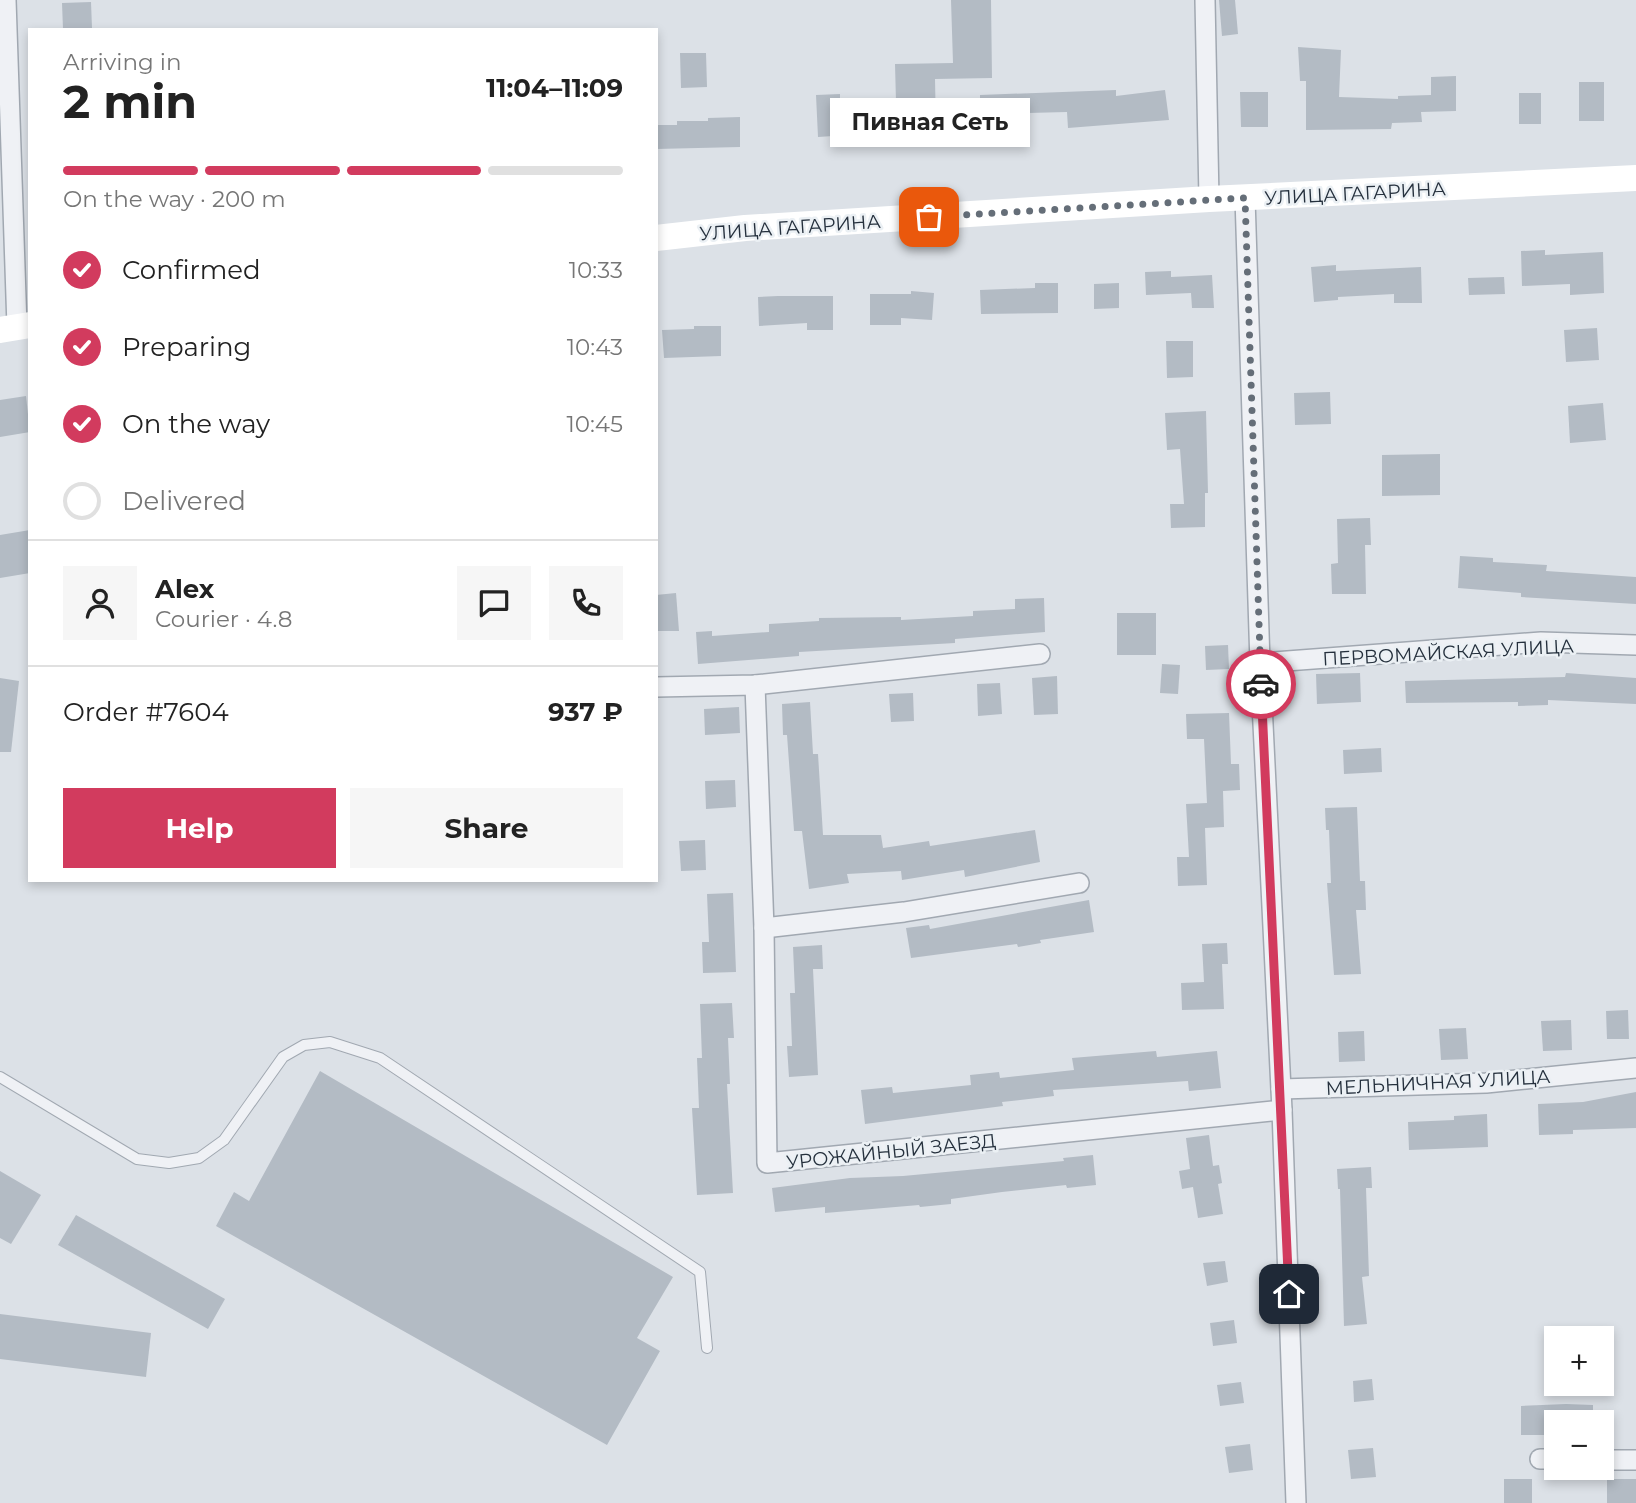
<!DOCTYPE html>
<html lang="en">
<head>
<meta charset="utf-8">
<style>
	:root { --surface:#fff; --page:#f6f6f6; --text:#222; --muted:#767676; --line:#e0e0e0; --accent:#d23b5e }
	body { margin:0; font-family:Montserrat,sans-serif; background:var(--page); color:var(--text); height:100vh; display:flex; flex-direction:column; font-size:26px; white-space:nowrap }
	* { box-sizing:border-box; margin:0 }
	p { font-size:23px; color:var(--muted) }
	.icon { flex:none; width:38px; height:38px; fill:none; stroke:currentColor; stroke-width:2; stroke-linecap:round; stroke-linejoin:round }
	.map { position:relative; flex:1; overflow:hidden }
	.side { position:absolute; left:28px; top:28px; width:630px; height:854px; display:flex; flex-direction:column; background:var(--surface); border-radius:0px; box-shadow:0 4px 10px #0003 }
	.side>* { flex:none }
	.tools { position:absolute; left:1544px; top:1326px; display:grid; gap:14px }
	.tools a { display:grid; place-items:center; width:70px; height:70px; border-radius:0px; background:var(--surface); box-shadow:0 4px 10px #0003; font-size:35px }
	.pin { position:absolute; display:grid; place-items:center; width:60px; height:60px; color:#fff; margin:-30px; border-radius:14px; box-shadow:0 4px 10px #0006 }
	.courier { position:absolute; display:grid; place-items:center; width:70px; height:70px; margin:-35px; border:5px solid #d23b5e; border-radius:50%; background:#fff; color:#222; box-shadow:0 2px 9px #0007 }
	.bubble { position:absolute; height:49px; border-radius:0px; background:var(--surface); box-shadow:0 4px 10px #0003; font-size:23px; font-weight:700; line-height:49px; text-align:center }
	.summary em { font-style:normal; font-weight:700 }
	.summary div { display:flex; flex-direction:column-reverse }
	.summary { display:flex; align-items:center; justify-content:space-between; height:119px; padding:0 35px }
	h1 { font-size:46px; font-weight:700; line-height:52px }
	.bar { display:grid; grid-template-columns:repeat(4,1fr); gap:10px 7px; align-content:center; height:84px; padding:0 35px }
	.bar i { height:9px; border-radius:5px; background:var(--line) }
	.bar .selected { background:var(--accent) }
	.bar p { grid-column:span 4 }
	.line { display:flex; align-items:center; gap:18px; padding:0 35px; border-top:2px solid var(--line) }
	.line div { flex:1 }
	.round { display:grid; place-items:center; flex:none; width:74px; height:74px; border-radius:0px; background:var(--page) }
	ol { padding:0 35px; list-style:none }
	li { display:flex; align-items:center; gap:21px; height:77px }
	li p { margin-inline-start:auto }
	li .icon { padding:7px; border-radius:50%; background:var(--accent); color:#fff; stroke-width:4 }
	li:last-child { color:var(--muted) }
	li i { width:38px; height:38px; border:4px solid var(--line); border-radius:50% }
	.action { display:flex; gap:14px; margin-top:auto; padding:14px 35px }
	.action a { flex:1; height:80px; border-radius:0px; background:var(--accent); color:#fff; font-size:28px; font-weight:700; line-height:80px; text-align:center }
	.action a+a { background:var(--page); color:var(--text) }
	.map>svg:first-child { display:block }
</style>
</head>
<body>
<div class="map">
<svg width="1636" height="1503" viewBox="0 0 1636 1503">
	<rect width="100%" height="100%" fill="#dce1e7"/>
	<g fill="#b3bbc4">
		<path d="M 951,0 L 991,0 L 992,78 L 935,79 L 936,129 L 878,130 L 878,133 L 818,137 L 816,95 L 840,94 L 840,104 L 896,102 L 895,64 L 953,63 Z"/>
		<path d="M 1219,0 L 1235,0 L 1238,34 L 1222,36 Z"/>
		<path d="M 91,2 L 92,28 L 63,29 L 62,3 Z"/>
		<path d="M 1298,47 L 1341,50 L 1339,97 L 1398,99 L 1398,96 L 1431,95 L 1431,77 L 1456,76 L 1456,111 L 1421,112 L 1422,122 L 1392,123 L 1391,129 L 1306,130 L 1306,81 L 1300,81 Z"/>
		<path d="M 680,53 L 706,53 L 707,87 L 681,88 Z"/>
		<rect x="1579" y="82" width="25" height="39"/>
		<path d="M 1116,90 L 1116,96 L 1165,90 L 1169,120 L 1068,128 L 1067,112 L 1028,113 L 1028,116 L 1004,117 L 1005,132 L 980,132 L 980,95 Z"/>
		<path d="M 1240,92 L 1268,92 L 1268,127 L 1241,127 Z"/>
		<rect x="1519" y="93" width="22" height="31"/>
		<path d="M 740,117 L 740,147 L 656,149 L 656,125 L 677,125 L 677,121 L 708,121 L 708,118 Z"/>
		<path d="M 1545,250 L 1545,255 L 1603,252 L 1604,293 L 1570,295 L 1570,284 L 1522,286 L 1521,251 Z"/>
		<path d="M 1336,265 L 1336,271 L 1421,267 L 1422,303 L 1394,303 L 1394,294 L 1338,297 L 1338,300 L 1314,302 L 1311,267 Z"/>
		<path d="M 1171,271 L 1171,277 L 1212,275 L 1214,308 L 1192,308 L 1191,293 L 1146,295 L 1145,272 Z"/>
		<path d="M 1504,277 L 1505,294 L 1469,295 L 1468,278 Z"/>
		<path d="M 1035,283 L 1058,283 L 1058,313 L 981,314 L 980,290 L 1035,288 Z"/>
		<path d="M 1119,283 L 1119,308 L 1094,309 L 1094,284 Z"/>
		<path d="M 911,291 L 934,293 L 932,320 L 901,318 L 901,325 L 870,325 L 870,294 L 911,294 Z"/>
		<path d="M 778,296 L 833,296 L 833,330 L 807,330 L 807,323 L 759,326 L 758,297 Z"/>
		<path d="M 694,326 L 721,326 L 721,356 L 664,358 L 662,330 L 694,329 Z"/>
		<path d="M 1597,328 L 1599,360 L 1566,362 L 1564,330 Z"/>
		<path d="M 1166,341 L 1193,341 L 1193,377 L 1167,378 Z"/>
		<path d="M 1330,392 L 1331,424 L 1295,425 L 1294,393 Z"/>
		<path d="M 26,396 L 30,432 L 0,437 L 0,400 Z"/>
		<path d="M 1603,403 L 1606,440 L 1570,443 L 1568,406 Z"/>
		<path d="M 1206,411 L 1208,493 L 1205,493 L 1205,527 L 1171,528 L 1170,504 L 1184,504 L 1180,449 L 1167,450 L 1165,413 Z"/>
		<path d="M 1440,454 L 1440,495 L 1382,496 L 1382,455 Z"/>
		<path d="M 1370,518 L 1371,545 L 1365,545 L 1366,594 L 1332,594 L 1331,564 L 1338,563 L 1337,519 Z"/>
		<path d="M 30,530 L 30,573 L 0,578 L 0,535 Z"/>
		<path d="M 1460,556 L 1493,558 L 1493,562 L 1547,565 L 1546,571 L 1636,577 L 1636,604 L 1521,597 L 1521,593 L 1458,588 Z"/>
		<path d="M 676,593 L 679,631 L 656,631 L 656,595 Z"/>
		<path d="M 1044,598 L 1045,632 L 955,639 L 955,643 L 799,652 L 799,656 L 698,664 L 696,632 L 712,631 L 712,636 L 769,632 L 769,624 L 819,621 L 819,618 L 901,617 L 901,620 L 973,616 L 973,611 L 1015,609 L 1015,599 Z"/>
		<rect x="1117" y="613" width="39" height="42"/>
		<path d="M 1228,645 L 1229,669 L 1206,670 L 1205,646 Z"/>
		<path d="M 1162,664 L 1180,665 L 1178,694 L 1160,693 Z"/>
		<path d="M 1360,673 L 1361,702 L 1317,704 L 1316,674 Z"/>
		<path d="M 1566,673 L 1636,678 L 1636,704 L 1548,700 L 1548,705 L 1518,706 L 1518,702 L 1406,703 L 1405,681 L 1565,677 Z"/>
		<path d="M 1057,676 L 1058,714 L 1034,715 L 1032,678 Z"/>
		<path d="M 0,678 L 19,681 L 11,752 L 0,752 Z"/>
		<path d="M 1000,683 L 1002,714 L 978,716 L 977,684 Z"/>
		<path d="M 913,693 L 914,721 L 891,722 L 889,694 Z"/>
		<path d="M 810,702 L 813,754 L 818,754 L 823,835 L 881,835 L 883,848 L 929,841 L 930,846 L 1035,830 L 1040,862 L 965,877 L 964,870 L 902,880 L 901,871 L 847,874 L 849,883 L 809,889 L 802,831 L 794,831 L 787,735 L 783,735 L 782,704 Z"/>
		<path d="M 739,707 L 740,733 L 705,735 L 704,709 Z"/>
		<path d="M 1229,713 L 1231,764 L 1239,764 L 1240,790 L 1223,791 L 1224,827 L 1205,828 L 1207,885 L 1178,886 L 1177,857 L 1189,857 L 1186,804 L 1207,803 L 1204,739 L 1187,739 L 1186,714 Z"/>
		<path d="M 1381,748 L 1382,772 L 1344,774 L 1343,750 Z"/>
		<path d="M 735,780 L 736,807 L 706,809 L 705,781 Z"/>
		<path d="M 1357,807 L 1360,881 L 1365,881 L 1366,910 L 1356,910 L 1361,974 L 1334,975 L 1327,883 L 1331,883 L 1329,830 L 1326,830 L 1325,808 Z"/>
		<path d="M 705,840 L 706,870 L 681,871 L 679,841 Z"/>
		<path d="M 733,893 L 736,972 L 703,973 L 702,942 L 709,942 L 707,894 Z"/>
		<path d="M 1089,900 L 1094,932 L 1040,940 L 1041,943 L 1018,947 L 1017,944 L 911,958 L 906,928 L 929,925 L 930,929 Z"/>
		<path d="M 1227,943 L 1228,964 L 1222,964 L 1224,1009 L 1182,1010 L 1181,983 L 1204,982 L 1202,944 Z"/>
		<path d="M 822,945 L 823,969 L 813,969 L 818,1075 L 789,1077 L 787,1046 L 792,1046 L 790,993 L 795,993 L 793,947 Z"/>
		<path d="M 732,1003 L 734,1038 L 728,1038 L 730,1084 L 727,1084 L 733,1193 L 697,1195 L 692,1108 L 699,1108 L 697,1058 L 702,1058 L 700,1004 Z"/>
		<path d="M 1628,1010 L 1629,1039 L 1607,1039 L 1606,1011 Z"/>
		<path d="M 1571,1020 L 1572,1050 L 1543,1051 L 1541,1021 Z"/>
		<path d="M 1466,1028 L 1468,1059 L 1441,1060 L 1439,1029 Z"/>
		<path d="M 1364,1031 L 1365,1061 L 1339,1062 L 1338,1032 Z"/>
		<path d="M 1156,1051 L 1157,1057 L 1217,1051 L 1221,1088 L 1189,1091 L 1188,1081 L 1053,1090 L 1054,1096 L 1002,1102 L 1003,1106 L 865,1124 L 861,1090 L 892,1087 L 893,1093 L 971,1085 L 970,1075 L 999,1072 L 1000,1078 L 1074,1070 L 1072,1058 Z"/>
		<path d="M 320,1071 L 673,1277 L 637,1338 L 660,1351 L 607,1445 L 216,1226 L 234,1192 L 249,1201 Z"/>
		<path d="M 1636,1092 L 1636,1128 L 1573,1130 L 1573,1134 L 1539,1135 L 1538,1104 L 1583,1102 Z"/>
		<path d="M 1487,1114 L 1488,1147 L 1409,1150 L 1408,1122 L 1454,1120 L 1454,1116 Z"/>
		<path d="M 1209,1135 L 1213,1166 L 1219,1165 L 1222,1183 L 1218,1184 L 1223,1214 L 1198,1218 L 1193,1187 L 1182,1189 L 1179,1171 L 1190,1169 L 1186,1138 Z"/>
		<path d="M 1093,1155 L 1096,1185 L 1067,1188 L 1066,1185 L 1002,1192 L 951,1199 L 951,1204 L 920,1207 L 919,1205 L 825,1213 L 825,1207 L 775,1212 L 772,1188 L 850,1178 L 903,1176 L 1064,1161 L 1063,1158 Z"/>
		<path d="M 1371,1167 L 1372,1188 L 1366,1188 L 1369,1276 L 1362,1277 L 1367,1324 L 1344,1326 L 1340,1189 L 1338,1189 L 1337,1169 Z"/>
		<path d="M 0,1171 L 41,1195 L 11,1244 L 0,1238 Z"/>
		<path d="M 76,1215 L 225,1299 L 208,1329 L 58,1245 Z"/>
		<path d="M 1225,1261 L 1228,1282 L 1207,1286 L 1203,1263 Z"/>
		<path d="M 0,1314 L 151,1333 L 146,1377 L 0,1359 Z"/>
		<path d="M 1234,1320 L 1237,1343 L 1213,1346 L 1210,1323 Z"/>
		<path d="M 1372,1379 L 1374,1400 L 1354,1402 L 1353,1381 Z"/>
		<path d="M 1241,1382 L 1244,1403 L 1220,1406 L 1217,1385 Z"/>
		<path d="M 1566,1404 L 1593,1405 L 1593,1423 L 1550,1423 L 1550,1435 L 1521,1435 L 1521,1406 Z"/>
		<path d="M 1250,1444 L 1253,1470 L 1229,1473 L 1225,1447 Z"/>
		<path d="M 1373,1448 L 1376,1477 L 1351,1479 L 1348,1450 Z"/>
		<rect x="1504" y="1479" width="28" height="24"/>
		<rect x="1607" y="1479" width="29" height="24"/>
	</g>
	<g fill="none" stroke-linecap="round" stroke-linejoin="round">
		<defs>
			<path id="lane" d="M 0,1077 L 137,1159 L 169,1163 L 199,1158 L 224,1140 L 283,1057 L 304,1045 L 330,1042 L 380,1058 L 700,1272 L 707,1348"/>
			<g id="street">
				<path d="M 6,0 L 17,327"/>
				<path d="M 1205,0 L 1209,199"/>
				<path d="M 1245,198 L 1260,663 L 1282,1110 L 1296,1503"/>
				<path d="M 1260,663 L 1541,642 L 1636,645"/>
				<path d="M 755,685 L 764,928 L 767,1163 L 1282,1110"/>
				<path d="M 656,687 L 755,685 L 1040,654"/>
				<path d="M 764,928 L 904,912 L 1079,883"/>
				<path d="M 1281,1089 L 1486,1083 L 1636,1068"/>
				<path d="M 1540,1459 L 1556,1459"/>
				<path d="M 1601,1460 L 1636,1460"/>
			</g>
		</defs>
		<use href="#lane" stroke="#a1a8b1" stroke-width="12"/>
		<use href="#street" stroke="#a1a8b1" stroke-width="22"/>
		<use href="#lane" stroke="#eff1f5" stroke-width="10"/>
		<use href="#street" stroke="#eff1f5" stroke-width="19"/>
		<g stroke="#fff" stroke-width="26">
			<path d="M 656,238 L 745,228 L 1209,199 L 1636,178"/>
			<path d="M 0,330 L 30,325"/>
		</g>
	</g>
	<g fill="none" stroke-linecap="round" stroke-linejoin="round">
		<path stroke="#656e78" stroke-width="7" stroke-dasharray="0 12.6" d="M 929,217 L 1245,198 L 1261,684"/>
		<path stroke="#d23b5e" stroke-width="9" d="M 1261,684 L 1289,1294"/>
	</g>
	<g text-anchor="middle" stroke-width="5" stroke-linejoin="round" paint-order="stroke">
		<g font-size="19" fill="#25303d" stroke="#ebf0f4">
			<text transform="translate(1355 193) rotate(-3)" y="7">УЛИЦА ГАГАРИНА</text>
			<text transform="translate(790 227) rotate(-4)" y="7">УЛИЦА ГАГАРИНА</text>
			<text transform="translate(1448 652) rotate(-3)" y="7">ПЕРВОМАЙСКАЯ УЛИЦА</text>
			<text transform="translate(1438 1082) rotate(-3)" y="7">МЕЛЬНИЧНАЯ УЛИЦА</text>
			<text transform="translate(891 1151) rotate(-6)" y="7">УРОЖАЙНЫЙ ЗАЕЗД</text>
		</g>
	</g>
</svg>
<div class="tools">
<a>+</a>
<a>−</a>
</div>
<div class="pin" style="left:929px;top:217px;background:#ea580c"><svg class="icon" aria-label="bag" viewBox="0 0 24 24"><path d="M5 8h14l-1 12H6zM9 8a3 3 0 0 1 6 0"/></svg></div>
<div class="pin" style="left:1289px;top:1294px;background:#1f2937"><svg class="icon" aria-label="home" viewBox="0 0 24 24"><path d="M3 11l9-7 9 7M6 9v11h12V9"/></svg></div>
<div class="courier" style="left:1261px;top:684px"><svg class="icon" aria-label="car" viewBox="0 0 24 24"><path d="M5 17H2v-5l4-1 3-4h7l3 4 3 1v5h-3M9 17h6M6 11h13"/><circle cx="7" cy="17" r="2"/><circle cx="17" cy="17" r="2"/></svg></div>
<div class="bubble" style="left:830px;top:98px;width:200px">Пивная Сеть</div>
<section class="side">
<div class="summary"><div><h1>2 min</h1><p>Arriving in</p></div><em>11:04–11:09</em></div>
<div class="bar"><i class="selected"></i><i class="selected"></i><i class="selected"></i><i></i><p>On the way · 200 m</p></div>
<ol>
<li><svg class="icon" aria-label="check" viewBox="0 0 24 24"><path d="M5 12l5 5 9-10"/></svg>Confirmed<p>10:33</p></li>
<li><svg class="icon" aria-label="check" viewBox="0 0 24 24"><path d="M5 12l5 5 9-10"/></svg>Preparing<p>10:43</p></li>
<li><svg class="icon" aria-label="check" viewBox="0 0 24 24"><path d="M5 12l5 5 9-10"/></svg>On the way<p>10:45</p></li>
<li><i></i>Delivered</li>
</ol>
<div class="line" style="height:126px"><a class="round"><svg class="icon" aria-label="person" viewBox="0 0 24 24"><circle cx="12" cy="8" r="4"/><path d="M4 21q1-7 8-7t8 7"/></svg></a><div><b>Alex</b><p>Courier · 4.8</p></div><a class="round"><svg class="icon" aria-label="chat" viewBox="0 0 24 24"><path d="M4 5h16v11H9l-5 4z"/></svg></a><a class="round"><svg class="icon" aria-label="phone" viewBox="0 0 24 24"><path d="M5 4h4l2 5-3 2q2 4 5 5l2-3 5 2v4C11 20 4 13 5 4z"/></svg></a></div>
<div class="line" style="height:91px"><div>Order #7604</div><b>937 ₽</b></div>
<div class="action"><a>Help</a><a>Share</a></div>
</section>
</div>
</body>
</html>
